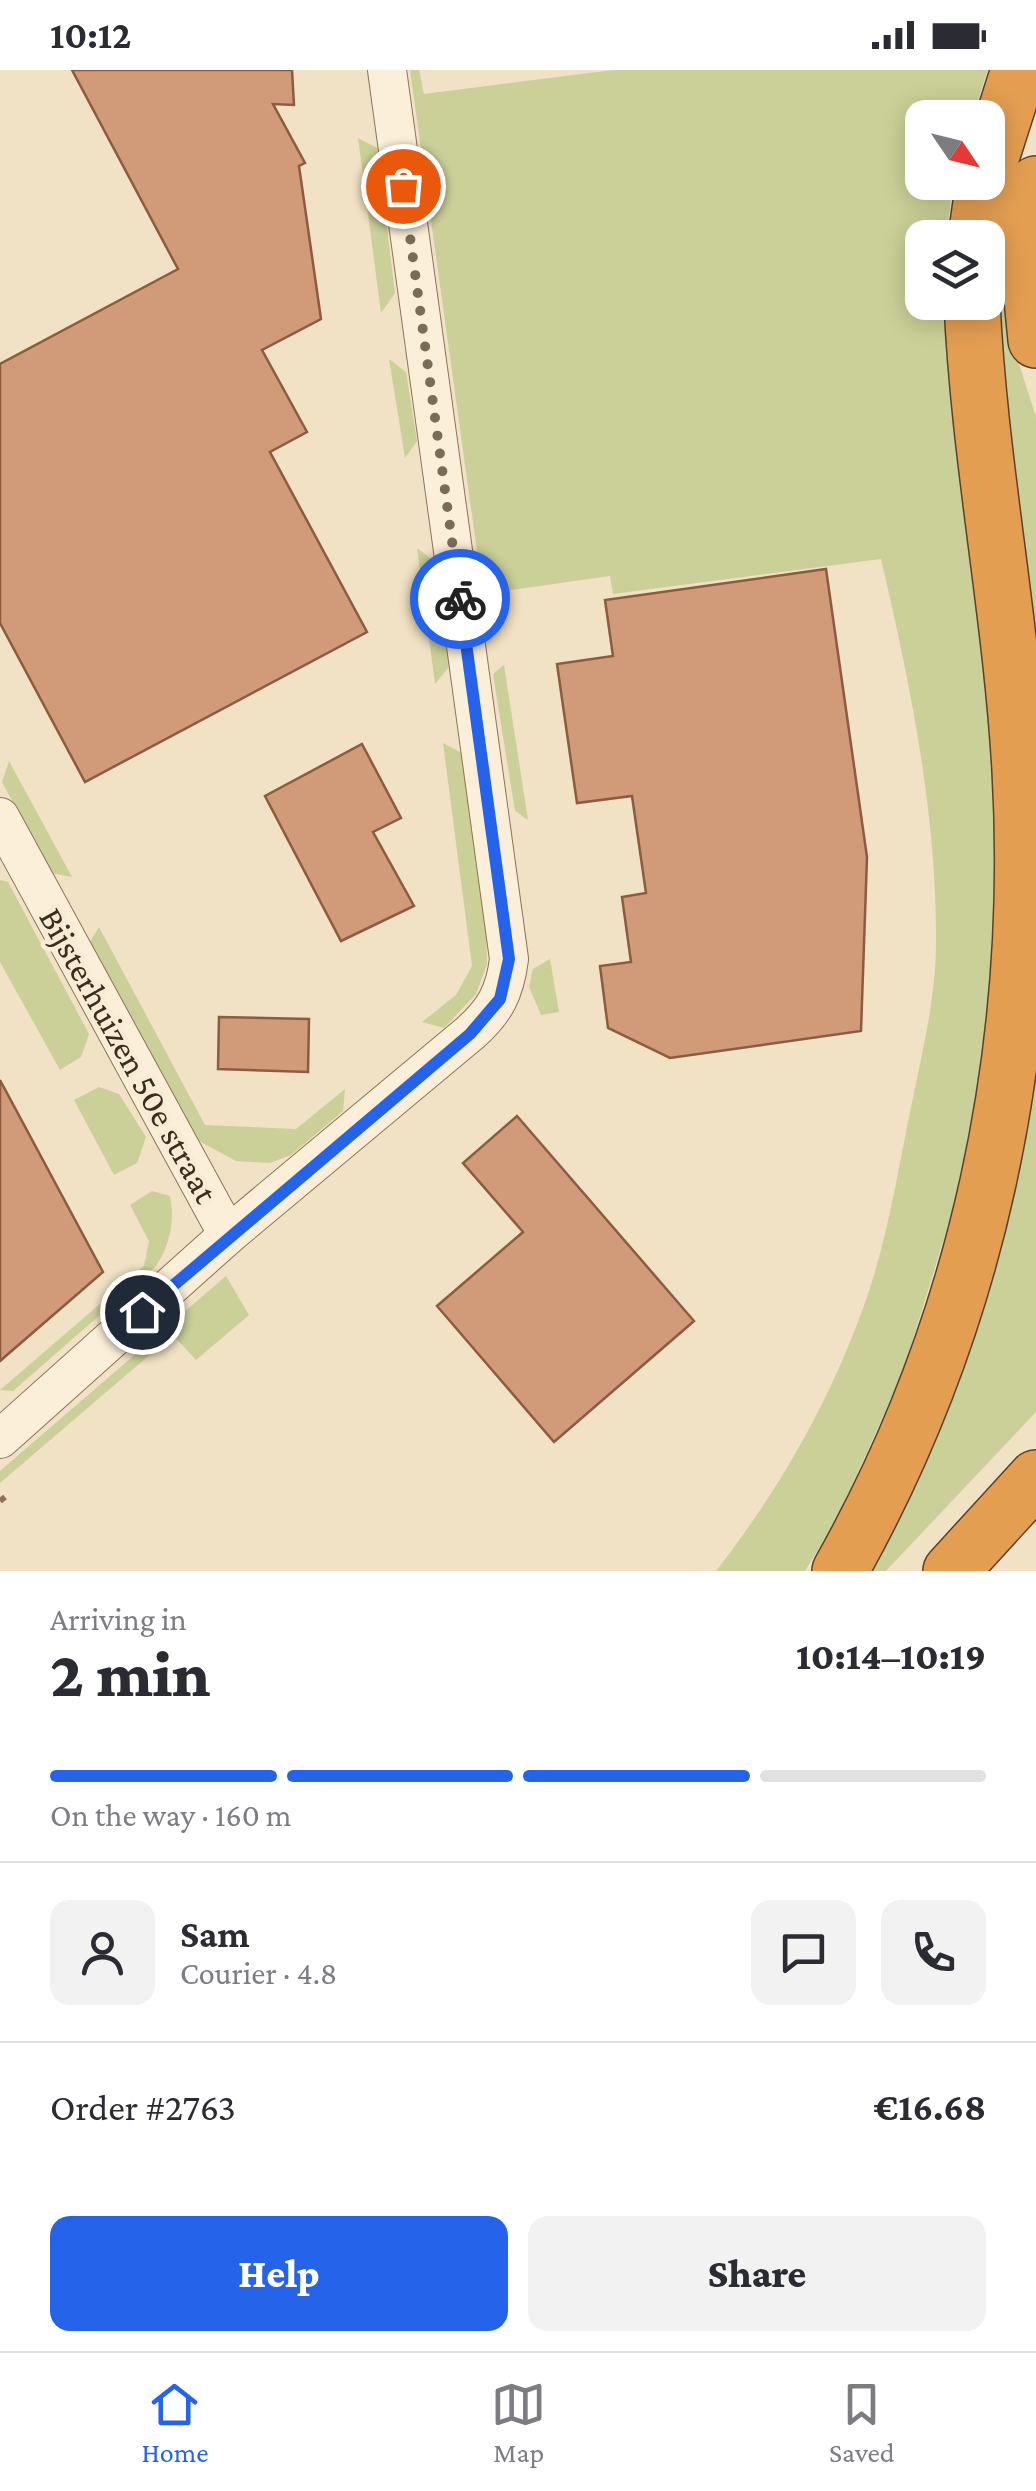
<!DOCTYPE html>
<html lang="en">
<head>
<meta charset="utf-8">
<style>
	:root { --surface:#fff; --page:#f2f2f3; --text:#2b2b33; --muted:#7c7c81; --line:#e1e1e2; --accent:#2563eb }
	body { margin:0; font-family:"Crimson Pro",serif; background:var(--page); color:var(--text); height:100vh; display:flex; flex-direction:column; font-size:38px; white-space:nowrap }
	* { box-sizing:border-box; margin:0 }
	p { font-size:32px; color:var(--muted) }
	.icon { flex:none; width:55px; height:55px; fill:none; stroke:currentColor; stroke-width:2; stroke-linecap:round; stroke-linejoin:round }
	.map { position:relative; height:1501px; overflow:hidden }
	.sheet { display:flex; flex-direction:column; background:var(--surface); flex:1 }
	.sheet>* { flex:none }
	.needle { width:65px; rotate:125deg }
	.buttons { position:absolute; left:905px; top:30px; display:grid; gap:20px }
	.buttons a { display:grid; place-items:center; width:100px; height:100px; border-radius:20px; background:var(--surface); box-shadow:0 5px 25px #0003; font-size:50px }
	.pin { position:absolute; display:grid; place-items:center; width:85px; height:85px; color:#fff; margin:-42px; border:5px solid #fff; border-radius:50%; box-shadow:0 2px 10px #0007 }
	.courier { position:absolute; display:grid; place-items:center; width:100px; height:100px; margin:-50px; border:8px solid #2563eb; border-radius:50%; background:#fff; color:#222; box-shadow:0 2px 12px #0007 }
	.head em { font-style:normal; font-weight:800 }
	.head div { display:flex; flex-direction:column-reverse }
	.head { display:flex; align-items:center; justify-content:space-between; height:170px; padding:0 50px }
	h1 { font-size:65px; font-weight:800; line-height:75px }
	.bar { display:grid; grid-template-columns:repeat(4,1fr); gap:15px 10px; align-content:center; height:120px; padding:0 50px }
	.bar i { height:12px; border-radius:8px; background:var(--line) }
	.bar .current { background:var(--accent) }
	.bar p { grid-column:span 4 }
	.line { display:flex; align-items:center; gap:25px; padding:0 50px; border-top:2px solid var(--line) }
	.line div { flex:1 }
	.round { display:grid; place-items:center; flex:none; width:105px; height:105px; border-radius:20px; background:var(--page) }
	.primary-button { display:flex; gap:20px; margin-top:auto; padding:20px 50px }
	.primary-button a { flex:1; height:115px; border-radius:20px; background:var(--accent); color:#fff; font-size:40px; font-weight:800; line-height:115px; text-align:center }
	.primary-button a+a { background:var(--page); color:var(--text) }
	.status { display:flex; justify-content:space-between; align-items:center; height:70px; padding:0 50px; background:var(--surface); direction:ltr }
	.status svg { height:28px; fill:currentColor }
	.dock { display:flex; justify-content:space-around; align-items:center; height:140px; border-top:2px solid var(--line); background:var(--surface); font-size:28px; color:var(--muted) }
	.dock a { display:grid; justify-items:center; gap:5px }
	.dock .current { color:var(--accent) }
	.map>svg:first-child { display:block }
</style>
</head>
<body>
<div class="status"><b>10:12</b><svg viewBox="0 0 49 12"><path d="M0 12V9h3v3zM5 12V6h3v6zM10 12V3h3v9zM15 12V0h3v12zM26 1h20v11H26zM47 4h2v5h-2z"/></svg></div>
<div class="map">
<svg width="1036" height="1501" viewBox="0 0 1036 1501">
	<rect width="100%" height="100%" fill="#f1e2c5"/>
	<g fill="#cbd098">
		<path d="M 410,0 L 419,0 L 424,24 L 613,0 L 988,0 L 972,47 L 922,48 L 922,112 L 953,113 L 946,167 L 922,168 L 922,232 L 944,233 L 1000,721 L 988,971 L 952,1142 L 903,1302 L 837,1449 L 805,1501 L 716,1501 C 783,1415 837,1319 871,1215 C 889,1158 899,1096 911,1037 C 922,983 936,928 936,872 C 937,744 910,613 881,489 L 613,524 L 610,506 L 483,524 Z"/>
		<path d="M 358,68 L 377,78 L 395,223 L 381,243 Z"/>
		<path d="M 1011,100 L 1012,272 L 1036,347 L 1036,1342 L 886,1501 L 859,1501 L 1000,1105 L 988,168 Z"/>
		<path d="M 389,289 L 406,302 L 417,371 L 405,388 Z"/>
		<path d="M 417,478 L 437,493 L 449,597 L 435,614 Z"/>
		<path d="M 504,595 L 528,750 L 515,741 L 493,604 Z"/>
		<path d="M 443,673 L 462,683 L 486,854 L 487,894 L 476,924 L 444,958 L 422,952 L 456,925 L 472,896 Z"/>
		<path d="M 9,691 L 72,807 L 50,803 L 2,712 Z"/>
		<path d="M 0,810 L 8,812 L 89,964 L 81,987 L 60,1000 L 0,892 Z"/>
		<path d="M 99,857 L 205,1055 L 296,1059 L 345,1019 L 343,1041 L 291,1085 L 270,1093 L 236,1091 L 199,1071 L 88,875 Z"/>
		<path d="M 550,889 L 559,942 L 541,945 L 529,917 L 533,899 Z"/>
		<path d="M 99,1017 L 119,1024 L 146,1067 L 137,1093 L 114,1105 L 74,1030 Z"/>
		<path d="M 152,1121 L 170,1126 C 175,1151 170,1175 156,1196 L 13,1321 L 0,1320 L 144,1196 L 149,1171 L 130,1135 Z"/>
		<path d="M 226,1206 L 249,1245 L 196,1290 L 173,1265 L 0,1413 L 0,1401 Z"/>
	</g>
	<g fill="#d19a79" stroke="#8d5b3e" stroke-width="2.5">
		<path d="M 72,0 L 292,0 L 294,35 L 273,34 L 305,93 L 299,96 L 321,249 L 262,280 L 307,362 L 270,382 L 367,562 L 85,712 L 0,553 L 0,294 L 178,199 Z"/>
		<path d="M 826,499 L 867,787 L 861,961 L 670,988 L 608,958 L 600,896 L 631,892 L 622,827 L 646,823 L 632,726 L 577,733 L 557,594 L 613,586 L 605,530 Z"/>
		<path d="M 362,674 L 401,748 L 373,762 L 414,836 L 341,871 L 265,726 Z"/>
		<path d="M 219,947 L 309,949 L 308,1002 L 218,999 Z"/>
		<path d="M 0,1010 L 103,1202 L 0,1291 Z"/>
		<path d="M 517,1046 L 694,1251 L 554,1372 L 437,1236 L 523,1162 L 463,1093 Z"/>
	</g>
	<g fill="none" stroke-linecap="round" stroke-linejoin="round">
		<defs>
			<g id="minor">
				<path d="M 0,747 L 228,1165 L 0,1369"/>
				<path d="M 228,1165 L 470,963 C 495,941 505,922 509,889 L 387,0"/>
			</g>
			<g id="motorway">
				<path d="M 988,97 L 1019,0"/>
				<path d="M 1036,114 L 1028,187 L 1036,270"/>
				<path d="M 976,168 L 984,112"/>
				<path d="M 840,1501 C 978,1256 1036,980 1020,700 C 1011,543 979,389 972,232"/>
				<path d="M 951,1501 L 1036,1408"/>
			</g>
		</defs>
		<use href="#minor" stroke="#8d735a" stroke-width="40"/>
		<use href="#motorway" stroke="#5a412e" stroke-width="58"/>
		<path stroke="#8d735a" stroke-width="6" stroke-dasharray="8 5" stroke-linecap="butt" d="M 0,1431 L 5,1427"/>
		<use href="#minor" stroke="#fbefd9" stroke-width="38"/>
		<use href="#motorway" stroke="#e39e52" stroke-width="55"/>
	</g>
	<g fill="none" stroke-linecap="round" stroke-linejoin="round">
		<path stroke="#7b6c58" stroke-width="10" stroke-dasharray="0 18" d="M 403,116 L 460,529"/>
		<path stroke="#2563eb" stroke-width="12" d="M 142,1242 L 470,964 L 500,929 L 509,889 L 460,529"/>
	</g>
	<g text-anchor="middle" stroke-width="9" stroke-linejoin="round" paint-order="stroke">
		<g font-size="35" fill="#3c2c1e" stroke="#f7ecd5">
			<text transform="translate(129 985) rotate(61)" y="12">Bijsterhuizen 50e straat</text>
		</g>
	</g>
</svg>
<div class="buttons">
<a><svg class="needle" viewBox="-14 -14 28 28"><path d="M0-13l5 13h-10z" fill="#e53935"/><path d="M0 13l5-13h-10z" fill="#7c7c81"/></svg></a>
<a><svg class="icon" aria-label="layers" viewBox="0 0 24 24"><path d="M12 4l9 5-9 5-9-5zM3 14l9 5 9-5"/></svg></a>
</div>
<div class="pin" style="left:403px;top:116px;background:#ea580c"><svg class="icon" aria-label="bag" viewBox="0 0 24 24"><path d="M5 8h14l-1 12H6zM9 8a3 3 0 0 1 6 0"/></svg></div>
<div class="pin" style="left:142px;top:1242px;background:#1f2937"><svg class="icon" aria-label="home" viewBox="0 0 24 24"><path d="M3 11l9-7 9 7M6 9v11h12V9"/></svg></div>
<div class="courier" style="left:460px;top:529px"><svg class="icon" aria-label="bike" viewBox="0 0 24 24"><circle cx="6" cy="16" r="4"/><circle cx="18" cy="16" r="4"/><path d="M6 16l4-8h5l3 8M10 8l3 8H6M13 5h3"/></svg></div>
</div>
<section class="sheet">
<div class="head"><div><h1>2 min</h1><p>Arriving in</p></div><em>10:14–10:19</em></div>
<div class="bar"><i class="current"></i><i class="current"></i><i class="current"></i><i></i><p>On the way · 160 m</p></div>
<div class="line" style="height:180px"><a class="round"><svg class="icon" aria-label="person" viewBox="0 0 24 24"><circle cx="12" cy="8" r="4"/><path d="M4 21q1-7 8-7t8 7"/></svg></a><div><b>Sam</b><p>Courier · 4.8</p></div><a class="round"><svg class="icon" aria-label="chat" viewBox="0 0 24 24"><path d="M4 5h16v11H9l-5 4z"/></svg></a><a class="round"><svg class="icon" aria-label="phone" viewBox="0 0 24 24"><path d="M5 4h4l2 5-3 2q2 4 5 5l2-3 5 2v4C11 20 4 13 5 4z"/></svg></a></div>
<div class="line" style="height:130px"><div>Order #2763</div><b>€16.68</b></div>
<div class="primary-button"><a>Help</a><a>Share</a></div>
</section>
<nav class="dock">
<a class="current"><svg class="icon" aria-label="home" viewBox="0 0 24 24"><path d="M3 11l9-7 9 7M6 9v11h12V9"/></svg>Home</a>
<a><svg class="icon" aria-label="map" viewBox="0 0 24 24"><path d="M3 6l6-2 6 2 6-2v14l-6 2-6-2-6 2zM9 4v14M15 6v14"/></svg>Map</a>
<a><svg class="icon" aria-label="saved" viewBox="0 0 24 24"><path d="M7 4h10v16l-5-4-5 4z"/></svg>Saved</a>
</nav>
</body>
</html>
